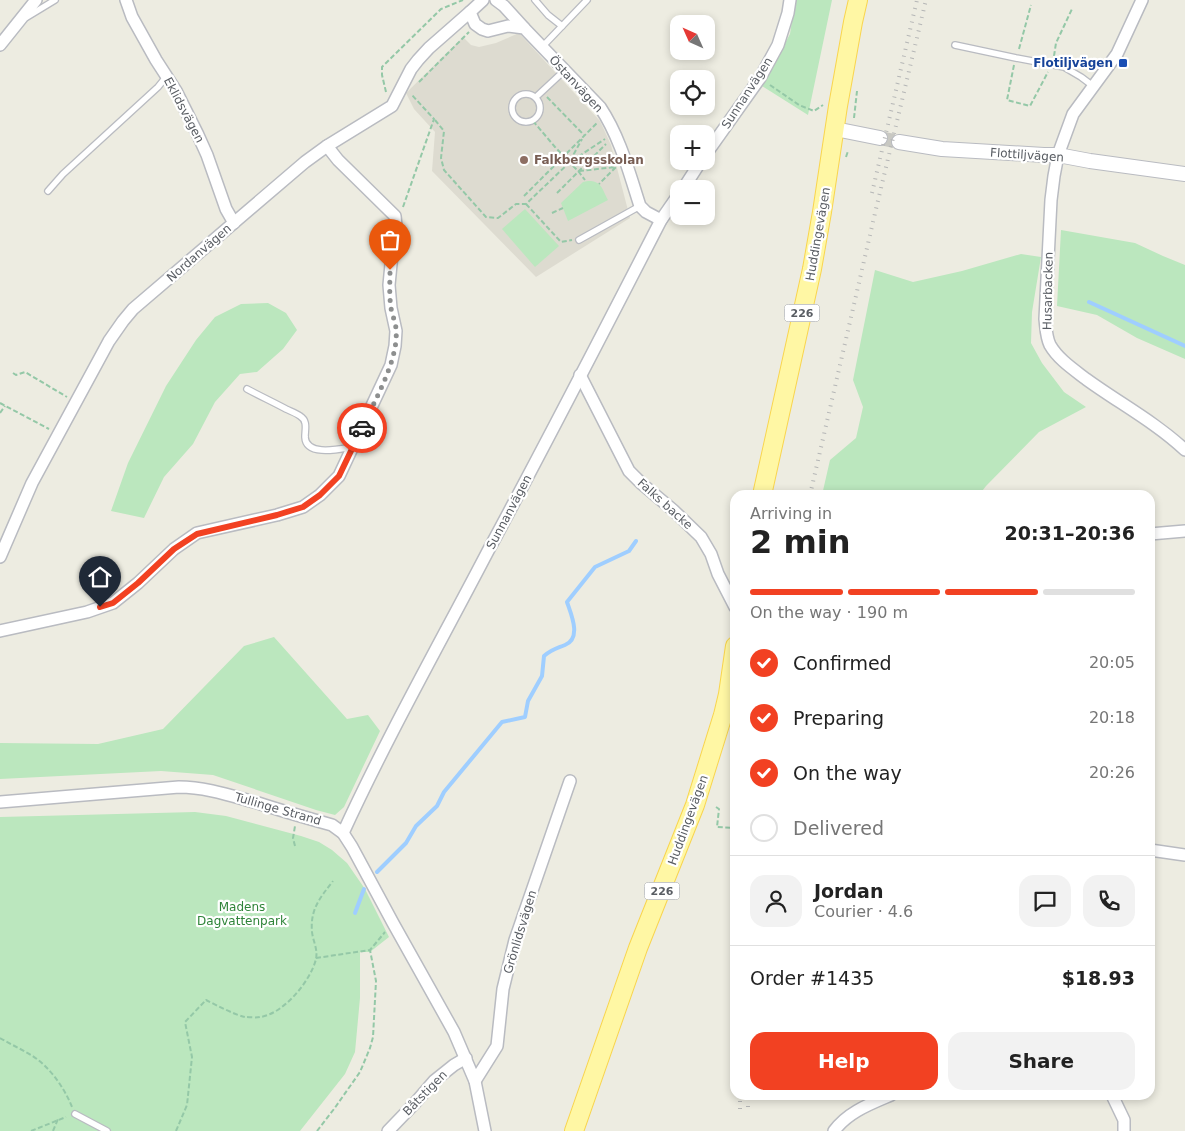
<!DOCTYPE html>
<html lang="en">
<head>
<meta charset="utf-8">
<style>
	:root { --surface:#fff; --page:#f2f2f2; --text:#222; --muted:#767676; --line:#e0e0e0; --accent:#f24122 }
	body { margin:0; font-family:"DejaVu Sans",sans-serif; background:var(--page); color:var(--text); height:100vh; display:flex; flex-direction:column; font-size:19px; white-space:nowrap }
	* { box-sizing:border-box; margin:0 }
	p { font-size:16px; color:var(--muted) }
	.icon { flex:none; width:28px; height:28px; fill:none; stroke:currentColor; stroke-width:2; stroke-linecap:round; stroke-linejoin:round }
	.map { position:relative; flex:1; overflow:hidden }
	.details { position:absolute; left:730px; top:490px; width:425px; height:610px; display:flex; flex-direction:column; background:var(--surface); border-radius:15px; box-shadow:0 2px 8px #0003 }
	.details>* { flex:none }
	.needle { width:32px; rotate:315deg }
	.controls { position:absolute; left:670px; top:15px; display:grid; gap:10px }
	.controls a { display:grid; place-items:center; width:45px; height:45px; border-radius:10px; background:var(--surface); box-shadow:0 2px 8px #0003; font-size:25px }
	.pin { position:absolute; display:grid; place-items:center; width:42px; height:42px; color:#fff; margin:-51px -21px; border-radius:50% 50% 50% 0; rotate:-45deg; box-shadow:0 0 5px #0007 }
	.pin .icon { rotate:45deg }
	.courier { position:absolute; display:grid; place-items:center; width:50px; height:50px; margin:-25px; border:4px solid #f24122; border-radius:50%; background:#fff; color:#222; box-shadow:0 1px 6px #0007 }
	.head em { font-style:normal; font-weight:800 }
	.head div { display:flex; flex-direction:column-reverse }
	.head { display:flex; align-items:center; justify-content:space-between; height:85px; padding:0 20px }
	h1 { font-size:32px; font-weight:800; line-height:38px }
	.bar { display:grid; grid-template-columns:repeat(4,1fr); gap:8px 5px; align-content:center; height:60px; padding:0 20px }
	.bar i { height:6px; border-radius:4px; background:var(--line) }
	.bar .current { background:var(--accent) }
	.bar p { grid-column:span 4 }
	.line { display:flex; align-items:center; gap:12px; padding:0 20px; border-top:1px solid var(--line) }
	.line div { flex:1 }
	.round { display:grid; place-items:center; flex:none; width:52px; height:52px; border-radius:15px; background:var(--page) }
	ol { padding:0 20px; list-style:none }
	li { display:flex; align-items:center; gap:15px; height:55px }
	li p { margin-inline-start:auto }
	li .icon { padding:5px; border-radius:50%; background:var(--accent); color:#fff; stroke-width:4 }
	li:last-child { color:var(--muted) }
	li i { width:28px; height:28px; border:2px solid var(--line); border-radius:50% }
	.primary-button { display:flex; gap:10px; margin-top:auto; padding:10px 20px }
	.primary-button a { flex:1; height:58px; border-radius:15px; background:var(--accent); color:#fff; font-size:20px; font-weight:800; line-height:58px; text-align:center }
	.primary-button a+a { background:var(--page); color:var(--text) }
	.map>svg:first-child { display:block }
</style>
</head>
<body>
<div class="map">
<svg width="1185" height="1131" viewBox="0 0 1185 1131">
	<rect width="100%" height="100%" fill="#edece1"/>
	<path fill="#dddbd0" d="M 519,33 L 600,121 L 611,145 L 630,218 L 536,277 L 432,171 L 435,132 L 414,109 L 406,93 L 463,37 L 471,45 L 479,47 L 496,43 Z"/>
	<g fill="#bbe7be">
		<path d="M 795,0 L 832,0 L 808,115 L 762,86 L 790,34 Z"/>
		<path d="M 588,181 C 602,181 602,189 608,200 L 568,221 L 561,203 L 583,182 Z"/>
		<path d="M 525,209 L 559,246 L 535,267 L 502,229 Z"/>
		<path d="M 1061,230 L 1135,243 L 1163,256 L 1185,265 L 1185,359 L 1137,338 L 1097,315 L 1057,306 Z"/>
		<path d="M 1021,254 L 1041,257 L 1032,312 L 1031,343 L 1042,363 L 1064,392 L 1086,407 L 1039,432 L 986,486 L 979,495 L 822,495 L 830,460 L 856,438 L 863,407 L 853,380 L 875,270 L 913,282 L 962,271 Z"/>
		<path d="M 268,303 L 286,313 L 297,330 L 283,349 L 257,372 L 240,374 L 215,402 L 193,444 L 164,477 L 144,518 L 111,511 L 128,463 L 166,386 L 196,340 L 215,317 L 241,304 Z"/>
		<path d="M 274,637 L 347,719 L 368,715 L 380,731 L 344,807 L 335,815 L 316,810 L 213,775 L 161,771 L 0,779 L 0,743 L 98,744 L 163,729 L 244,646 Z"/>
		<path d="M 195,812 L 226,816 L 301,836 L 319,842 L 332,850 L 347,863 L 365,889 L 389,937 L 370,952 L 360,952 L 360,998 L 355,1052 L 345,1074 L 300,1131 L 0,1131 L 0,817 Z"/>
	</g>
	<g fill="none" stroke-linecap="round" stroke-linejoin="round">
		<g stroke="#9fceff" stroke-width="4">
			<path d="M 1089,302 L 1185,346"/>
			<path d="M 377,872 L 406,843 L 416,826 L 437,806 L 444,792 L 502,722 L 525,717 L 528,701 L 542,676 L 544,656 C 552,649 555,649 565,645 C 582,638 571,614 567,602 L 595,567 L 629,551 L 636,541"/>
			<path d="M 355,913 L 364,889"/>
		</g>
		<path stroke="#c8c8c2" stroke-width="14" stroke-dasharray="14 7" stroke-linecap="butt" d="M 880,138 L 899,142"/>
		<defs>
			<g id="service">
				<path d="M 535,0 L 548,15 L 562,26"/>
				<path d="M 27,17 L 55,0"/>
				<path d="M 955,45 L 1016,58 L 1064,67 L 1081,77 L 1093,86"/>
				<path d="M 542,47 L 587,0"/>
				<circle cx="526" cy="108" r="14"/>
				<path d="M 536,97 L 565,70"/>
				<path d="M 48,191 L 63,174 L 158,87 L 166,77"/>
				<path d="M 579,240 L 640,206"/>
				<path d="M 247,389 C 260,396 273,402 286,409 C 290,411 296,413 300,416 C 308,421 305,429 305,437 C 306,457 340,449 353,447"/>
				<path d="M 75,1114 L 107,1131"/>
			</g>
			<g id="minor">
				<path d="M 126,0 L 132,17 L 156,60 L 176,91 L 198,135 L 207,155 L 226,209 L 234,223"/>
				<path d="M 483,0 L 470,12 L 475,24 L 482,29 L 488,31 L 508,26 L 524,28 L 600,107 C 620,137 629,172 640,206 L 646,212 L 661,220"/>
				<path d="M 496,0 L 504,6 L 524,28"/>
				<path d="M 1142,0 L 1117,54 L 1073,114 L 1058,155 L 1054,176 L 1051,200 L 1045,319 C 1046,327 1046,337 1050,345 C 1058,359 1073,369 1086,379 C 1119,403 1155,422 1185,450"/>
				<path d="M 0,45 L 36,0"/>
				<path d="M 706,154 L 760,78 L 778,45 L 788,13 L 790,0"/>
				<path d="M 683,189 L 701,161"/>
				<path d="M 580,375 L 629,471 L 642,484 L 673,510 L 701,537 L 711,554 L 718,574 L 735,607"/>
				<path d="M 1150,534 L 1185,531"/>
				<path d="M 0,557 L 32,483 L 109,341 L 123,321 L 133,309 L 305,162 L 327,146 L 392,106 L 411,69 L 418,60 L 429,48 L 470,12"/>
				<path d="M 0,631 L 87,612 L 113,603 L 138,583 L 174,549 L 197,533 L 277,515 L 303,507 L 320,495 L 339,476 L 391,365 L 395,346 L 396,331 L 391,308 L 389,285 L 392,254 L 396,226 L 395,216 L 338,160 L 327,146"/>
				<path d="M 0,802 L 179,787 C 206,787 232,796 258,803 C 282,811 307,818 332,825 L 343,833 L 352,847 L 393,923 L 454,1032 L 475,1081 L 485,1131"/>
				<path d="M 343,833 C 387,737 439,645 488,551 C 547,442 604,331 661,220 L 679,194"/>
				<path d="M 1150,850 L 1185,855"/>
				<path d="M 475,1081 L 497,1046 L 503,989 L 515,940 L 570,781"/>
				<path d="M 1112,1095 L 1124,1120 L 1124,1131"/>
				<path d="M 388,1131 L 415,1103 L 434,1081 L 454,1065 L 466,1058"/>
				<path d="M 834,1131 C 848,1112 870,1104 891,1095"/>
			</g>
			<g id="tertiary">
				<path d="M 835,129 L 880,138"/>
				<path d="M 899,142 L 942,149 L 1044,155 L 1058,155 L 1090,161 L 1185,174"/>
			</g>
			<g id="primary">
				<path d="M 762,495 L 812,269 L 822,212 L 838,106 L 853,22 L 858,0"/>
				<path d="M 574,1131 L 638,948 L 695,805 L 723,715 L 728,694 L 735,646"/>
			</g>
		</defs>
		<use href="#service" stroke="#b9bbc1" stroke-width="8"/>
		<use href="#minor" stroke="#b9bbc1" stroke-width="14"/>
		<use href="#tertiary" stroke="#b9bbc1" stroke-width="16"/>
		<use href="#primary" stroke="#f9d54e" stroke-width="20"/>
		<g stroke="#94c8a7" stroke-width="2" stroke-dasharray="5 2.5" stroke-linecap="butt">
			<path d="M 1019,49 L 1031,5"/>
			<path d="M 1054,56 L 1056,43 L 1072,9"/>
			<path d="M 1014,65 L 1007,100 L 1030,106 L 1048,72"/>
			<path d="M 419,82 L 469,32"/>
			<path d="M 770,85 L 799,105 L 814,111 L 823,105"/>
			<path d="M 386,92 L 382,75 L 382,67 L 441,9 L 463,0"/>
			<path d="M 547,97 L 584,135"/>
			<path d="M 854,118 L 857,91"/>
			<path d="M 435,120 L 444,131 L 441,158 L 444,170 L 486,217 L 498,218 L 516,204 L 526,204 L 570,162 L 605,139"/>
			<path d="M 533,121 L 555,147 L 579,172 L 585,180"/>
			<path d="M 846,157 L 848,151"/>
			<path d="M 570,161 L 582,139"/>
			<path d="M 579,171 L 616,167 L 599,184"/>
			<path d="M 557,193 L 606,144"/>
			<path d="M 524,196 L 597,123"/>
			<path d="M 526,204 L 561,242 L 572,240"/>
			<path d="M 403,207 L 434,119 L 411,94"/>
			<path d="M 552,213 L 563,208"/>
			<path d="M 13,373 L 16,375 L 25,372 L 67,397"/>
			<path d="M 0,403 L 49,429"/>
			<path d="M 0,413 L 5,406"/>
			<path d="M 716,807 L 719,809 L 717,827 L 735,828"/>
			<path d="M 295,846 L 293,838 L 295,826"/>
			<path d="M 316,958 L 370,950 L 385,932"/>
			<path d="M 0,1038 C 10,1044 21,1049 31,1055 C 49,1066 64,1087 72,1107"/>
			<path d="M 31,1131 L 66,1117"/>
			<path d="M 53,1131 L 58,1119"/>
			<path d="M 176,1131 L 187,1105 L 192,1057 L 185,1022 L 206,1000 C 216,1005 235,1015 245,1017 C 249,1017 256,1018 260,1017 C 284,1014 311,980 316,959 C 318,949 313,941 312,932 C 310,909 320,898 333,881"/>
			<path d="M 317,1131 L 334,1109 L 360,1072 L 370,1048 L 373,1037 L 376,981 L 370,950"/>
		</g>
		<use href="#service" stroke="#fff" stroke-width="5.5"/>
		<use href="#minor" stroke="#fff" stroke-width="11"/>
		<use href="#tertiary" stroke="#fff" stroke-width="14"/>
		<use href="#primary" stroke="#fff7a4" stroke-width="18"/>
		<g stroke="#b5b6b6" stroke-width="4" stroke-dasharray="1 6" stroke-linecap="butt">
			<path d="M 872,193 L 917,0"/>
			<path d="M 810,495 L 876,209 L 926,0"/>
			<path d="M 748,1107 L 748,1095"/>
			<path d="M 740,1109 L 740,1095"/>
		</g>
	</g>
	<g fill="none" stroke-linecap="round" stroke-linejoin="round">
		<path stroke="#8d8f8f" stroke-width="5" stroke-dasharray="0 9" d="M 362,428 C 374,402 399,359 396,330 C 396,323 392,315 391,308 C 389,295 390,282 390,270"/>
		<path stroke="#f24122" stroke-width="6" d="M 100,607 L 113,603 L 138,583 L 174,549 L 197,534 L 277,515 L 303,507 L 320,495 L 339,476 L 362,428"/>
	</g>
	<rect fill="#1a4fb4" stroke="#fff" stroke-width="2" x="1118" y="58" width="10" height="10" rx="2.5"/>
	<circle fill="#8d6e63" stroke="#fff" stroke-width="2" cx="524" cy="160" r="5"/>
	<g text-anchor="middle" stroke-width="4.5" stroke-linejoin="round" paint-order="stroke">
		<g fill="#fff" stroke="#8b8e92" stroke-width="1">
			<rect x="784.5" y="304.5" width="35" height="17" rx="4"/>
			<rect x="644.5" y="882.5" width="35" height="17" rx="4"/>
		</g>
		<g font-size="11" font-weight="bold" fill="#595d63">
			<text x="802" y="317">226</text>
			<text x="662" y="895">226</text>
		</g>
		<g font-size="12" font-weight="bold" fill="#164399" stroke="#fff" text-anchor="end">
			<text x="1113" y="67">Flotiljvägen</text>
		</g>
		<g font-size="12" fill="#595d63" stroke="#fff">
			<text transform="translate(576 84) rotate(47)" y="4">Östanvägen</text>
			<text transform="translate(747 93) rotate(-57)" y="4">Sunnanvägen</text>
			<text transform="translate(184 110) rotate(62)" y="4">Eklidsvägen</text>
			<text transform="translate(1027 155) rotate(4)" y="4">Flottiljvägen</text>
			<text transform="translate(818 234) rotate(-80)" y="4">Huddingevägen</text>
			<text transform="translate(199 253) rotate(-41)" y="4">Nordanvägen</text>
			<text transform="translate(1048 291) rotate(-89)" y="4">Husarbacken</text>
			<text transform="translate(665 504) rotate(42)" y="4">Falks backe</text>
			<text transform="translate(509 512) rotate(-62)" y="4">Sunnanvägen</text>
			<text transform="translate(278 809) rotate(16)" y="4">Tullinge Strand</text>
			<text transform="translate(688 820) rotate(-70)" y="4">Huddingevägen</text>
			<text transform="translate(520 932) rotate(-73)" y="4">Grönlidsvägen</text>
			<text transform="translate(425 1093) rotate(-46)" y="4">Båtstigen</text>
		</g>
		<g font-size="12" font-weight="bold" fill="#785e54" stroke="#fff" text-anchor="start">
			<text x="534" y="164">Falkbergsskolan</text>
		</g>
		<g font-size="12" fill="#2f8439" stroke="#fff">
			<text x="242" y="911">Madens<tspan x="242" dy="14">Dagvattenpark</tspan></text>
		</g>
	</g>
</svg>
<div class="controls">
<a><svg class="needle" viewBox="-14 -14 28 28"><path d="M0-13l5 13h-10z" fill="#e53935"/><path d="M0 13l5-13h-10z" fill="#767676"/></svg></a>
<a><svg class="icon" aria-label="locate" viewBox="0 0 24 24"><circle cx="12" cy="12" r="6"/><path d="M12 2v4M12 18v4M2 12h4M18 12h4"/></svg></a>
<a>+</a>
<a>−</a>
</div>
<div class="pin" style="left:390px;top:270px;background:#ea580c"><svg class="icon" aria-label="bag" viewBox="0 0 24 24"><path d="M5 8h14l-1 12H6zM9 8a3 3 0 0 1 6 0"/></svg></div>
<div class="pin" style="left:100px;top:607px;background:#1f2937"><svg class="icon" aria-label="home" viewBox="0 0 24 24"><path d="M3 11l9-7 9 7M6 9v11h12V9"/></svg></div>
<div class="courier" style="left:362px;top:428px"><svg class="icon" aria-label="car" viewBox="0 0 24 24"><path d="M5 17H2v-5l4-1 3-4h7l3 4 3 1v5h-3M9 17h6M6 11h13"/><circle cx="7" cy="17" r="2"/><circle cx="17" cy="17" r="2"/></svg></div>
<section class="details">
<div class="head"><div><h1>2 min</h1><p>Arriving in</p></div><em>20:31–20:36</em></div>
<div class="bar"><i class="current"></i><i class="current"></i><i class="current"></i><i></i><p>On the way · 190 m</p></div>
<ol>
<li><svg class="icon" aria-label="check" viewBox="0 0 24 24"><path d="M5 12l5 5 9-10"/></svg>Confirmed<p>20:05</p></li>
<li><svg class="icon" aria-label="check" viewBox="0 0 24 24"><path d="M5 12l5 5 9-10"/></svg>Preparing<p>20:18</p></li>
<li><svg class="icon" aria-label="check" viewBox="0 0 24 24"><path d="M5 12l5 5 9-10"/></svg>On the way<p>20:26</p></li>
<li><i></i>Delivered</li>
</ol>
<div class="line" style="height:90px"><a class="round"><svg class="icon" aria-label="person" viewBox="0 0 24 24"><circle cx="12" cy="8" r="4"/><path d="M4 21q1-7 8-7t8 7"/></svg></a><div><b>Jordan</b><p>Courier · 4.6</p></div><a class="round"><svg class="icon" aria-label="chat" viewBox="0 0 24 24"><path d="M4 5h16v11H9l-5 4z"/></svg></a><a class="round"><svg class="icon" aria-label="phone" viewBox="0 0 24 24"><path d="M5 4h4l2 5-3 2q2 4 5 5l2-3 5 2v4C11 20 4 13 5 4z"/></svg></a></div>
<div class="line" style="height:65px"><div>Order #1435</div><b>$18.93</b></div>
<div class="primary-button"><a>Help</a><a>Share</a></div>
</section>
</div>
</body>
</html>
